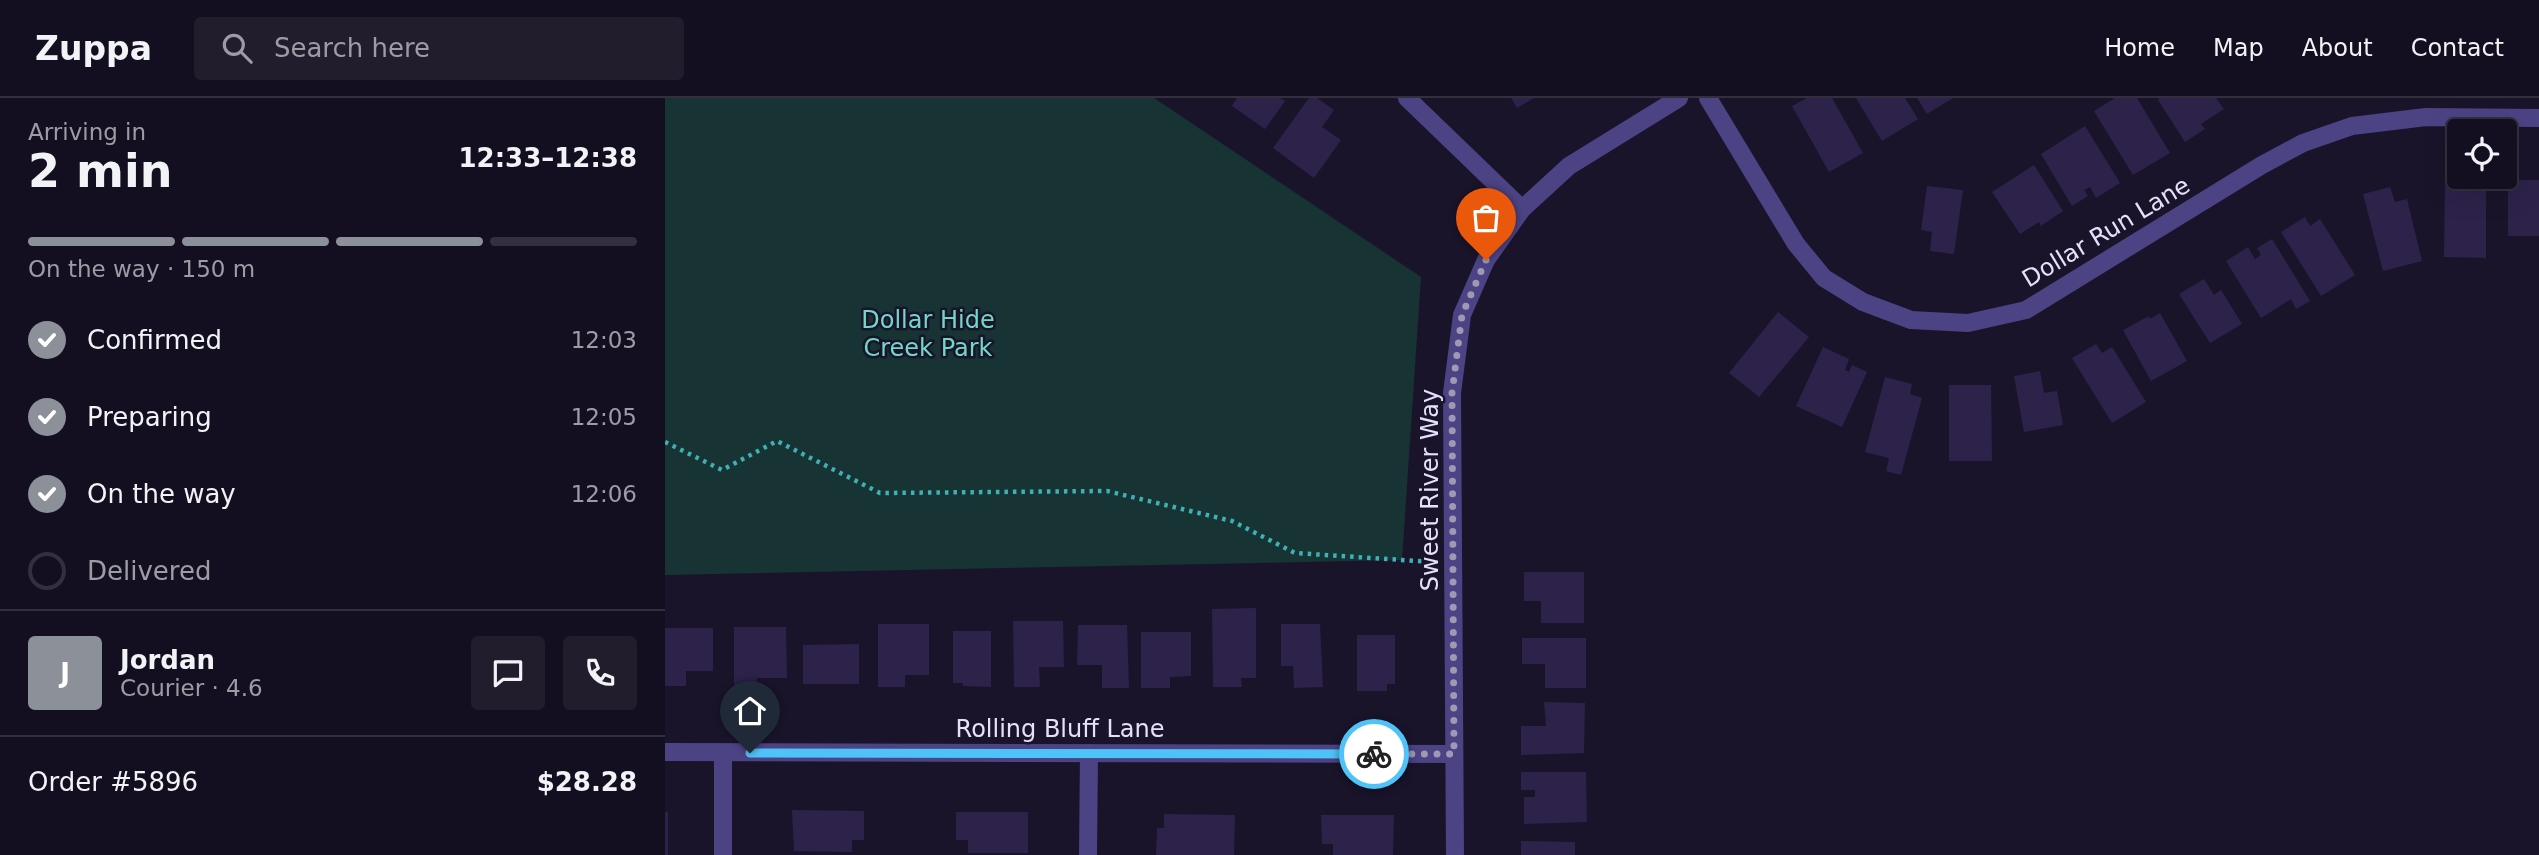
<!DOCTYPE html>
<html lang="en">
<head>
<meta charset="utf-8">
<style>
	:root { --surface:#140f20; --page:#211d2d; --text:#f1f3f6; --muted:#9d9ca5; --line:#332f3e; --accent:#8c9099 }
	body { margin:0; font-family:"DejaVu Sans",sans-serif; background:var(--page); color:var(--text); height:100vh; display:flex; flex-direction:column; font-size:26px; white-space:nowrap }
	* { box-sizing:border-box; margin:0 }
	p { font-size:23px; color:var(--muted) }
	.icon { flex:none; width:38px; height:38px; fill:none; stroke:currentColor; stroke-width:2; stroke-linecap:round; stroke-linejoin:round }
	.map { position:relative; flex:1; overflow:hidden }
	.sheet { display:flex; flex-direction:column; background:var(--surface); width:665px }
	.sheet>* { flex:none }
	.controls { position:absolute; left:1782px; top:21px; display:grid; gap:14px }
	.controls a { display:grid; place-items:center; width:70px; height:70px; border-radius:7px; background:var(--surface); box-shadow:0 7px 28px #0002,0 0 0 2px var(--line); font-size:35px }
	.pin { position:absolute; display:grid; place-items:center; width:60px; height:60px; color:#fff; margin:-72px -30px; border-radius:50% 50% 50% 0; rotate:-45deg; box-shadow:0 0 7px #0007 }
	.pin .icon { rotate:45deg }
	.courier { position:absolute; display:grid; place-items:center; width:70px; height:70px; margin:-35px; border:5px solid #4fc3f7; border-radius:50%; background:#fff; color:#222; box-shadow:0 2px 9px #0007 }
	.overview em { font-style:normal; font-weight:700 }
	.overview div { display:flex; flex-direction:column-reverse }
	.overview { display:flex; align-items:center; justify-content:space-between; height:119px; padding:0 28px }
	h1 { font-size:46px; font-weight:700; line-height:52px }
	.bar { display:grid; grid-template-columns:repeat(4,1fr); gap:10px 7px; align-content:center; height:84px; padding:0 28px }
	.bar i { height:9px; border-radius:5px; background:var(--line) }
	.bar .current { background:var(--accent) }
	.bar p { grid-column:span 4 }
	.line { display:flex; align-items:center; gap:18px; padding:0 28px; border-top:2px solid var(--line) }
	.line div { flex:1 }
	.round { display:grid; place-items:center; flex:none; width:74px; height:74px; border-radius:7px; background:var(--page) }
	ol { padding:0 28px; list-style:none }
	li { display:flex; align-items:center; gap:21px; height:77px }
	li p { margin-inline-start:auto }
	li .icon { padding:7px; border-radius:50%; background:var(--accent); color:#fff; stroke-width:4 }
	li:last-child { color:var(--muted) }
	li i { width:38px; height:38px; border:4px solid var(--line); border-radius:50% }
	header { display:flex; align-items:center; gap:42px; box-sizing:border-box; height:98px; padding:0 35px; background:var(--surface); border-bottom:2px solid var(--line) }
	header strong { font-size:33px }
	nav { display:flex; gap:38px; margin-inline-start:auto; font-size:24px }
	.search { width:490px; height:63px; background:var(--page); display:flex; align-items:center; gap:18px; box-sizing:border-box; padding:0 24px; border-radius:7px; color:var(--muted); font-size:26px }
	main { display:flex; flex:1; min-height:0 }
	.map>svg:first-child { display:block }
</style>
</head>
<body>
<header>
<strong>Zuppa</strong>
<div class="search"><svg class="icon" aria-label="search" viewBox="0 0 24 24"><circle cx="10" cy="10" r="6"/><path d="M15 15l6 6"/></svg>Search here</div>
<nav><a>Home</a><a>Map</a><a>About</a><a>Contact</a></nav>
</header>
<main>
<section class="sheet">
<div class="overview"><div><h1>2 min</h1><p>Arriving in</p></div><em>12:33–12:38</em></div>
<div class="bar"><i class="current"></i><i class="current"></i><i class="current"></i><i></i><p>On the way · 150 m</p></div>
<ol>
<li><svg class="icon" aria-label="check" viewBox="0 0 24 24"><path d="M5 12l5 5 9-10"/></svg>Confirmed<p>12:03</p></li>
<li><svg class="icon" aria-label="check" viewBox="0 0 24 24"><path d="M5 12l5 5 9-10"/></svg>Preparing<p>12:05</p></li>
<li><svg class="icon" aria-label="check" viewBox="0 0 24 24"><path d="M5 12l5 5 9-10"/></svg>On the way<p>12:06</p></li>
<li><i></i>Delivered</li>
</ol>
<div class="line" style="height:126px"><b class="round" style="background:var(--accent);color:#fff">J</b><div><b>Jordan</b><p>Courier · 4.6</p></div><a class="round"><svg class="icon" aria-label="chat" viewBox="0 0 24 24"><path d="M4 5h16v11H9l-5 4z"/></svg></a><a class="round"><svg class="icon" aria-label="phone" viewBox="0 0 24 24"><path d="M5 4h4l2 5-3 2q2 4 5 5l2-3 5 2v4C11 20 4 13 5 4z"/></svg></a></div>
<div class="line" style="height:91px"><div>Order #5896</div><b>$28.28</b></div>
</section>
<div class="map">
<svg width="1874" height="757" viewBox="0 0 1874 757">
	<rect width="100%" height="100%" fill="#1a142b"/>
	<path fill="#173334" d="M 0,0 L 489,0 L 756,179 L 737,462 L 0,477 Z"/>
	<g fill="#2d224a">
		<path d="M 572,0 L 615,0 L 620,3 L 600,31 L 567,8 Z"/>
		<path d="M 644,0 L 652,0 L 669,12 L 657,29 L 676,42 L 649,80 L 608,50 Z"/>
		<path d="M 846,0 L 869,0 L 852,10 Z"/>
		<path d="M 1142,0 L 1167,0 L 1198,55 L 1164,74 L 1127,8 Z"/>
		<path d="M 1191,0 L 1240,0 L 1253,21 L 1217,43 Z"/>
		<path d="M 1252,0 L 1288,0 L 1262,16 Z"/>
		<path d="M 1450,0 L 1472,0 L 1505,55 L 1468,77 L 1429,13 Z"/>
		<path d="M 1495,0 L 1551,0 L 1559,11 L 1536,26 L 1540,31 L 1520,44 L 1493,2 Z"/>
		<path d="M 1420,28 L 1455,85 L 1431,100 L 1425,89 L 1419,92 L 1423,98 L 1407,108 L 1376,56 Z"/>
		<path d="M 1369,67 L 1398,113 L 1376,128 L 1374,124 L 1355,136 L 1327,94 Z"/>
		<path d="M 1780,82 L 1821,82 L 1821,160 L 1779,159 Z"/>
		<rect x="1843" y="82" width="31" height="56"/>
		<path d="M 1262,88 L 1298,92 L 1289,156 L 1265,153 L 1267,134 L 1256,132 Z"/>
		<path d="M 1725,89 L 1730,104 L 1742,101 L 1757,163 L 1718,173 L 1698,96 Z"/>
		<path d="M 1640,119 L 1645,128 L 1655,121 L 1690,177 L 1656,198 L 1616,134 Z"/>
		<path d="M 1607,141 L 1645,203 L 1631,211 L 1626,201 L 1596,220 L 1561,163 L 1583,149 L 1590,161 L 1596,157 L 1592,150 Z"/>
		<path d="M 1539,181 L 1549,197 L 1556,192 L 1577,226 L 1545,245 L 1514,196 Z"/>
		<path d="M 1113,214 L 1144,239 L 1094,299 L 1064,275 Z"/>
		<path d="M 1495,215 L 1522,263 L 1486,283 L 1458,232 L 1484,218 L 1485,221 Z"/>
		<path d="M 1431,246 L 1437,255 L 1447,249 L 1481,304 L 1447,325 L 1407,260 Z"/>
		<path d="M 1158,249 L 1184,261 L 1180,272 L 1184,274 L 1187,267 L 1202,274 L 1177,329 L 1131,308 Z"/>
		<path d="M 1375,273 L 1379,295 L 1392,293 L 1398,327 L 1359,334 L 1349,278 Z"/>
		<path d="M 1220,279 L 1247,286 L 1245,296 L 1257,300 L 1236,377 L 1221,373 L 1224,360 L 1200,354 Z"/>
		<path d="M 1284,287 L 1326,287 L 1327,363 L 1284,363 Z"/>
		<path d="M 859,474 L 919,474 L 919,525 L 876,525 L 876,503 L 859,503 Z"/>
		<path d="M 591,510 L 591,580 L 576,580 L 577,589 L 548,589 L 547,511 Z"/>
		<path d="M 348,523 L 398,523 L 399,569 L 374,569 L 375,589 L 349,589 Z"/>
		<path d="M 213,526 L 264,526 L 264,577 L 240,577 L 240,589 L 213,589 Z"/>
		<path d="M 616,526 L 655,526 L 658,589 L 629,590 L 628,568 L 616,568 Z"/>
		<path d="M 413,527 L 462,527 L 464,590 L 437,590 L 437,567 L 412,567 Z"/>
		<path d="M 69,529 L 121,529 L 122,580 L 92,580 L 92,587 L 69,587 Z"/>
		<path d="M 0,530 L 48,530 L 48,573 L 21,573 L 21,588 L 0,588 Z"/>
		<path d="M 288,533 L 326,533 L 326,589 L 298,588 L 298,585 L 288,585 Z"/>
		<path d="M 476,534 L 526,534 L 526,578 L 505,579 L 505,590 L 476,590 Z"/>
		<path d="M 692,537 L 730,537 L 730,586 L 722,586 L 722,593 L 692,593 Z"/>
		<path d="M 857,540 L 921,540 L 921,590 L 880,590 L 880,566 L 857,566 Z"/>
		<path d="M 194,546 L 194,586 L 138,586 L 138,547 Z"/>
		<path d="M 879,604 L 920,605 L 919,655 L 856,657 L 856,628 L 881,628 Z"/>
		<path d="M 856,674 L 921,674 L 922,724 L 859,726 L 859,699 L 870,699 L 870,692 L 856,692 Z"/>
		<path d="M 127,712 L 199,713 L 199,742 L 187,742 L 187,754 L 129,753 Z"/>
		<rect x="0" y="714" width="3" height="43"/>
		<path d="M 291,714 L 363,714 L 363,755 L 303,755 L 303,742 L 291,742 Z"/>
		<path d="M 499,716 L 570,717 L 569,757 L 491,757 L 492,730 L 499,730 Z"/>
		<path d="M 656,717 L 729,717 L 728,757 L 668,757 L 668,746 L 657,746 Z"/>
		<path d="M 856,743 L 910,744 L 910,757 L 856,757 Z"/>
	</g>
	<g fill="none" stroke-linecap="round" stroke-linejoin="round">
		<path stroke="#3db1b4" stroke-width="4.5" stroke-dasharray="3.5 5" stroke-linecap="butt" d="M 0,344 L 57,372 L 112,343 L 215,395 L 442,393 L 567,423 L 630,455 L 768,464"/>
		<g stroke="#4c4385" stroke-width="18">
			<path d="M 742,0 L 857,111"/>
			<path d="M 1043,0 L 1131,146 L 1159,180 L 1198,204 L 1246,222 L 1303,225 L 1361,212 L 1597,67 L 1638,45 L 1687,28 L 1761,19 L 1874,20"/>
			<path d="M 0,654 L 789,656"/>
			<path d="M 58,655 L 58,757"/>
			<path d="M 423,757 L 424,655"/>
			<path d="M 790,757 L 787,295 L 797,217 L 821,162 L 857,111 L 904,68 L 1014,0"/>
		</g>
	</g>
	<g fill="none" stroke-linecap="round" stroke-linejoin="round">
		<path stroke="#9f99b3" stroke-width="7" stroke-dasharray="0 12.6" d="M 709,656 L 789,656 L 787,295 L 797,217 L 821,162"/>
		<path stroke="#4fc3f7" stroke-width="9" d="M 85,655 L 709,656"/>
	</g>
	<g text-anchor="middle" stroke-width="5" stroke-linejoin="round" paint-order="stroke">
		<g font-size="24" fill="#e6e0fc" stroke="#1a142b">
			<text transform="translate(1441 134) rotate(-31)" y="8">Dollar Run Lane</text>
			<text transform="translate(765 392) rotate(-90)" y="8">Sweet River Way</text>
			<text x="395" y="639">Rolling Bluff Lane</text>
		</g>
		<g font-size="24" fill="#71d8c7" stroke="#1a142b">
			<text x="263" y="230">Dollar Hide<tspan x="263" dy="28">Creek Park</tspan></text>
		</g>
	</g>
</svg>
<div class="controls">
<a><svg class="icon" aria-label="locate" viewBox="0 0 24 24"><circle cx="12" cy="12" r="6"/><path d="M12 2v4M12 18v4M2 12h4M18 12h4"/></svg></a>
</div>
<div class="pin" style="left:821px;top:162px;background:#ea580c"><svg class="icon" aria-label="bag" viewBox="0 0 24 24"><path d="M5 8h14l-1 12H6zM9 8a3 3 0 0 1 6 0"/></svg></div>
<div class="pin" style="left:85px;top:655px;background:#1f2937"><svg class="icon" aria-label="home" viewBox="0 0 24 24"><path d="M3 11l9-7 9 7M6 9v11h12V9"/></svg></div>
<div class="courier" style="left:709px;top:656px"><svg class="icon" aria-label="bike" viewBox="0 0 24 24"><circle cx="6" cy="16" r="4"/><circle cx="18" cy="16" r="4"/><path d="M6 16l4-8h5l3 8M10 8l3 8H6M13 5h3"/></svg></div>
</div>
</main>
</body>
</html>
